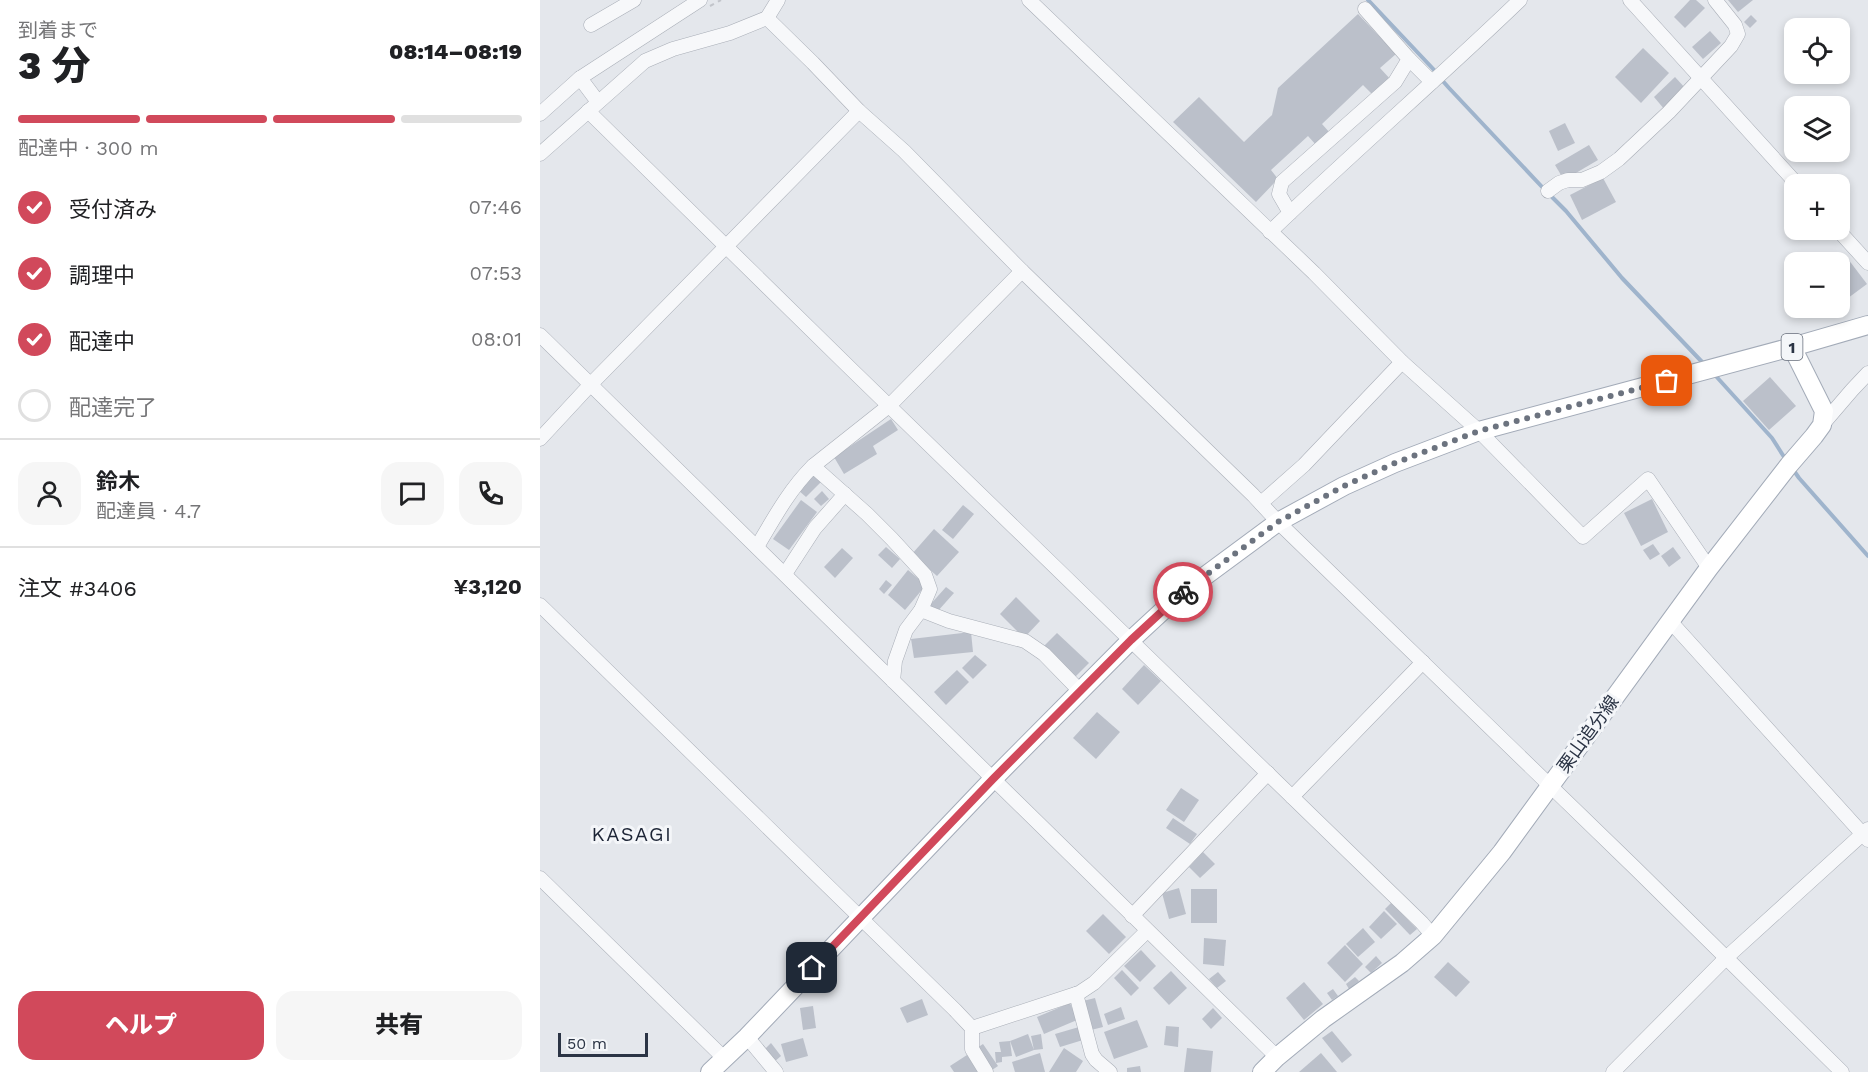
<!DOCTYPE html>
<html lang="ja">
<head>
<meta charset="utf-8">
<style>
	:root { --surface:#fff; --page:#f6f6f6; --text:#202124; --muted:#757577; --line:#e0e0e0; --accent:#d1495b }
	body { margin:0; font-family:"Work Sans","Noto Sans JP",sans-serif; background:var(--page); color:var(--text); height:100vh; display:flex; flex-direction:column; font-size:22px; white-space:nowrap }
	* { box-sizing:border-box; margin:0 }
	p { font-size:20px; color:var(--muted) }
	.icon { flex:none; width:33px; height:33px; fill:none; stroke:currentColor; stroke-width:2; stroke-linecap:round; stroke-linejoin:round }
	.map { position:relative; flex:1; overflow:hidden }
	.panel { display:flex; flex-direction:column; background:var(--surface); width:540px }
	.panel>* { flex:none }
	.controls { position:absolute; left:1244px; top:18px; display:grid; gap:12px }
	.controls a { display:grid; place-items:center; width:66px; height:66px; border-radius:12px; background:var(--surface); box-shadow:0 3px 9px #0003; font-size:30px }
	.scale { position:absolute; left:18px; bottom:15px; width:90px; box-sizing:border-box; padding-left:6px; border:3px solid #2b3445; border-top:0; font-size:16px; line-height:21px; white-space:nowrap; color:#2b3445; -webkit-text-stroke:4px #f4f6f9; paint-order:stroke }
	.pin { position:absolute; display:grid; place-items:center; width:51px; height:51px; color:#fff; margin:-26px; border-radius:12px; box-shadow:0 3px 9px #0006 }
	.courier { position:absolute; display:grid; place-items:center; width:60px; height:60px; margin:-30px; border:4px solid #d1495b; border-radius:50%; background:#fff; color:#222; box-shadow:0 2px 8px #0007 }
	.head em { font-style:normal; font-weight:800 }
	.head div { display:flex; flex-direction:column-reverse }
	.head { display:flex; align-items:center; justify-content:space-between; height:102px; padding:0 18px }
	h1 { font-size:39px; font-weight:800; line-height:45px }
	.bar { display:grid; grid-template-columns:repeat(4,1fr); gap:9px 6px; align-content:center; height:72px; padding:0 18px }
	.bar i { height:8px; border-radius:4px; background:var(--line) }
	.bar .on { background:var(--accent) }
	.bar p { grid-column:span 4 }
	.line { display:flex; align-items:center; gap:15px; padding:0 18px; border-top:2px solid var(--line) }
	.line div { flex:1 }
	.round { display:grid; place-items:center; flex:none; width:63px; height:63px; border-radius:18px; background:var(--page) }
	ol { padding:0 18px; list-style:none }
	li { display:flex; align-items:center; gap:18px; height:66px }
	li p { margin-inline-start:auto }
	li .icon { padding:6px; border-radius:50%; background:var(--accent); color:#fff; stroke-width:4 }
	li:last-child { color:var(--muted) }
	li i { width:33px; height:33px; border:3px solid var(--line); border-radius:50% }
	.cta { display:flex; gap:12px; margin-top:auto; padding:12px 18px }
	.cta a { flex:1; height:69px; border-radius:18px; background:var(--accent); color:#fff; font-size:24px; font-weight:800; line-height:69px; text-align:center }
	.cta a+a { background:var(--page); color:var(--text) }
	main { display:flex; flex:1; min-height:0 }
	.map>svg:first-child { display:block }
</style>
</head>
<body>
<main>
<section class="panel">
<div class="head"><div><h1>3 分</h1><p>到着まで</p></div><em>08:14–08:19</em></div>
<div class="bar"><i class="on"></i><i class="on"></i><i class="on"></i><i></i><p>配達中 · 300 m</p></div>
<ol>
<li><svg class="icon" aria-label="check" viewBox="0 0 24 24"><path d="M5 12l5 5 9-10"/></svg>受付済み<p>07:46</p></li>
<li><svg class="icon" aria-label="check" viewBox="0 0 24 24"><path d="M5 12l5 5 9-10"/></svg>調理中<p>07:53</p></li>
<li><svg class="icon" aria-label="check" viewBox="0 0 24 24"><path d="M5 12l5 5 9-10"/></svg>配達中<p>08:01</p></li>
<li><i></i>配達完了</li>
</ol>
<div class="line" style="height:108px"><a class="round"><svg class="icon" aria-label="person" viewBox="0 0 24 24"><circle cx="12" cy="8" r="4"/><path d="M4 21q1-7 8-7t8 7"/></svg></a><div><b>鈴木</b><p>配達員 · 4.7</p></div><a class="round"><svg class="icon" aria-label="chat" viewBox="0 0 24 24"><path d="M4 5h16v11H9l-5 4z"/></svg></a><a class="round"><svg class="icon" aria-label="phone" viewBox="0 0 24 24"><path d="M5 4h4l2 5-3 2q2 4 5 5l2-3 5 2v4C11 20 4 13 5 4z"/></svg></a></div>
<div class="line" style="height:78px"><div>注文 #3406</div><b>¥3,120</b></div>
<div class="cta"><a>ヘルプ</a><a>共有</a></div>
</section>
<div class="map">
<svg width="1328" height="1072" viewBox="0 0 1328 1072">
	<rect width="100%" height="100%" fill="#e4e7ec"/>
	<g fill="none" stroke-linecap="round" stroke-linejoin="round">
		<g stroke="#9fb4cc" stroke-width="4">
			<path d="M 828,0 L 897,73"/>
			<path d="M 901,79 L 909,88 L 1004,189"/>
			<path d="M 1010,195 L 1026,211 L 1082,278 L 1164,364"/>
			<path d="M 1174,374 L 1232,438 L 1246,460"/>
			<path d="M 1252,468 L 1259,478 L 1328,556"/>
		</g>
	</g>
	<g fill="#bbc0ca">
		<path d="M 1150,0 L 1156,0 L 1165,8 L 1145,28 L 1134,17 Z"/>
		<path d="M 1188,0 L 1213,0 L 1198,12 Z"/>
		<path d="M 818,14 L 856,54 L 840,68 L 852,81 L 835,97 L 823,85 L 782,124 L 790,133 L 777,146 L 768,136 L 731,170 L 738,179 L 716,202 L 633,122 L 659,97 L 704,142 L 732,115 L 738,88 Z"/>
		<path d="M 1211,15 L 1217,21 L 1210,28 L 1204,22 Z"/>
		<path d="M 1170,31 L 1181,43 L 1163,59 L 1152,47 Z"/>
		<path d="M 1103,48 L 1129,73 L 1101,103 L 1075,77 Z"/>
		<path d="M 1135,77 L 1146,89 L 1125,110 L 1114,97 Z"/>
		<path d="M 1025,123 L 1035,143 L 1018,151 L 1009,131 Z"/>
		<path d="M 1049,145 L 1058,160 L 1024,180 L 1015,165 Z"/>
		<path d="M 1063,178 L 1076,202 L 1042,220 L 1030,195 Z"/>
		<path d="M 1308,259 L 1327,284 L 1304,301 L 1299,294 L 1299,266 Z"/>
		<path d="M 1230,377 L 1256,406 L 1229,430 L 1203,401 Z"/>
		<path d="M 351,419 L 358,430 L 333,446 L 337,454 L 304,474 L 294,457 Z"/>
		<path d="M 273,475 L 281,482 L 266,497 L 258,490 Z"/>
		<path d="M 282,491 L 289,499 L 281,506 L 274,499 Z"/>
		<path d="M 1112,499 L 1128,532 L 1101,546 L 1084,513 Z"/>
		<path d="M 261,500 L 277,512 L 249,550 L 233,539 Z"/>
		<path d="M 423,505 L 434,514 L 413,539 L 402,530 Z"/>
		<path d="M 394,529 L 419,552 L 397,576 L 372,554 Z"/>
		<path d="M 1113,544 L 1120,554 L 1110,560 L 1103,550 Z"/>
		<path d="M 346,547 L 360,559 L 352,568 L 338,555 Z"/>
		<path d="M 1133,547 L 1141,558 L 1129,567 L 1121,556 Z"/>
		<path d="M 302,548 L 313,558 L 295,578 L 284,567 Z"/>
		<path d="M 368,570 L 386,585 L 365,610 L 348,595 Z"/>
		<path d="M 346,580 L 352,585 L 344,594 L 339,589 Z"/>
		<path d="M 406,587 L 414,593 L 397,612 L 389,606 Z"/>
		<path d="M 476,597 L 500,621 L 484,638 L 460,614 Z"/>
		<path d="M 431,632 L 433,652 L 374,658 L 371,639 Z"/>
		<path d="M 517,633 L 549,663 L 535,677 L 503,647 Z"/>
		<path d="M 435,655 L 447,665 L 433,679 L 422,668 Z"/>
		<path d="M 604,665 L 621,681 L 598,705 L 582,689 Z"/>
		<path d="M 417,670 L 429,682 L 406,705 L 394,692 Z"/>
		<path d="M 557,712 L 580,732 L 556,759 L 533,738 Z"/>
		<path d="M 641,788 L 659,800 L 644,822 L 626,810 Z"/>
		<path d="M 633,818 L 657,834 L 650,844 L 626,828 Z"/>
		<path d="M 663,852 L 675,864 L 660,878 L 649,867 Z"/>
		<path d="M 639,888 L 646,914 L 629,919 L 622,893 Z"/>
		<rect x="651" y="889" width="26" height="34"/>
		<path d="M 851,903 L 877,929 L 870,935 L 845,909 Z"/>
		<path d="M 844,911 L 857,924 L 841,939 L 829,927 Z"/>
		<path d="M 563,914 L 586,937 L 569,954 L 546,931 Z"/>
		<path d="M 823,928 L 835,942 L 818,957 L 806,944 Z"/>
		<path d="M 664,938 L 686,940 L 684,966 L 663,964 Z"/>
		<path d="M 805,945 L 823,964 L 805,982 L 787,963 Z"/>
		<path d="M 601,950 L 616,966 L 600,982 L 584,966 Z"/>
		<path d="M 836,956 L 842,963 L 831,973 L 825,967 Z"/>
		<path d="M 908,962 L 930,982 L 916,997 L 894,977 Z"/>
		<path d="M 582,970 L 599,988 L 591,996 L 574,978 Z"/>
		<path d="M 631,971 L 647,988 L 629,1005 L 613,988 Z"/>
		<path d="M 678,972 L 686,981 L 677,988 L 669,979 Z"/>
		<path d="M 815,977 L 819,981 L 809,989 L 806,984 Z"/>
		<path d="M 764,982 L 783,1004 L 764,1020 L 746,998 Z"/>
		<path d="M 793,989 L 798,996 L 792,1000 L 787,993 Z"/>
		<path d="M 555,998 L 563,1027 L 551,1030 L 543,1001 Z"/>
		<path d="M 382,999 L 388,1015 L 367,1023 L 360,1008 Z"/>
		<path d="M 530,1003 L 537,1020 L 504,1034 L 497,1017 Z"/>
		<path d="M 273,1006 L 276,1028 L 263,1030 L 260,1008 Z"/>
		<path d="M 581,1007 L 585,1019 L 568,1025 L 564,1014 Z"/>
		<path d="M 673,1008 L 682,1018 L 671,1029 L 662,1019 Z"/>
		<path d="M 597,1020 L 608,1047 L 574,1059 L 564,1032 Z"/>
		<path d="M 626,1026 L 639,1027 L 638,1047 L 624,1045 Z"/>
		<path d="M 539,1027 L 543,1040 L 520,1047 L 515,1034 Z"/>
		<path d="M 792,1031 L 812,1055 L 802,1063 L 782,1038 Z"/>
		<path d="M 488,1034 L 494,1050 L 491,1036 L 501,1034 L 503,1049 L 494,1050 L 476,1057 L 470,1041 Z"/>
		<path d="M 263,1038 L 268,1056 L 246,1062 L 241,1044 Z"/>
		<path d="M 470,1041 L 472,1056 L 462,1057 L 462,1062 L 456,1063 L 458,1066 L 452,1070 L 437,1048 L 443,1044 L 456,1063 L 455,1052 L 461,1052 L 459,1042 Z"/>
		<path d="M 231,1043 L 241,1056 L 234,1062 L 224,1050 Z"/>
		<path d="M 524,1048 L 543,1061 L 536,1072 L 509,1072 Z"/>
		<path d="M 647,1048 L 673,1051 L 671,1072 L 644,1072 Z"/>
		<path d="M 500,1053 L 505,1072 L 475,1072 L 472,1062 Z"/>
		<path d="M 781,1053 L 797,1072 L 759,1072 Z"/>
		<path d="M 427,1055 L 438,1072 L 414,1072 L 410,1066 Z"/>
		<path d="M 600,1066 L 601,1072 L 587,1072 L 587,1068 Z"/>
	</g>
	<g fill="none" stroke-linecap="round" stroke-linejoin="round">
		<defs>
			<g id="minor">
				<path d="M 489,0 L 774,273 L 862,362 L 939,431 L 1043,537 L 1108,479 L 1169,568"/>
				<path d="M 1090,0 L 1257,184"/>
				<path d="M 227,18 L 273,63 L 319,111 L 364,151 L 482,271 L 713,495 L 738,522 L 1094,867 L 1302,1072"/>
				<path d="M 51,25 L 94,0"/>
				<path d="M 869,59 L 892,82"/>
				<path d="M 40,78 L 58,102"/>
				<path d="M 48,111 L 312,370 L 882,923 L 893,936"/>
				<path d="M 0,114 L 40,78 L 160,0"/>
				<path d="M 0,154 L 105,61 L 133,49 L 190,33 L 227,18 L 238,0"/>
				<path d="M 1008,191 L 1019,183 L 1028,180 L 1042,180 L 1061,172 L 1079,159 L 1129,112 L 1191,46 L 1198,34 L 1195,25 L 1175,0"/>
				<path d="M 750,213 L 739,194 L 742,182 L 855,82 L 869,59 L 825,9"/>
				<path d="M 1298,230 L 1328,263"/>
				<path d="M 730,232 C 812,153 898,79 980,0"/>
				<path d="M 0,335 L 737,1057"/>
				<path d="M 1282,425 L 1312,390 L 1328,373"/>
				<path d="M 0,439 L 51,384 L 319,111"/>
				<path d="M 273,466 L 350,405 L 482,271"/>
				<path d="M 721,503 L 764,465 L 862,362"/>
				<path d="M 217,547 C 234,518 249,490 273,466 L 327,514 L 352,539 L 385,575 L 390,589 L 381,610 L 366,630 L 355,661 L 353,681"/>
				<path d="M 245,574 L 275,528 L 305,494"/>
				<path d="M 0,605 L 415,1010 L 432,1028 L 432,1049 L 446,1072"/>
				<path d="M 381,610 L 409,621 L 485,641 L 504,654 L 540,691"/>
				<path d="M 1130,621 L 1328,840"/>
				<path d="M 752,797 L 883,662"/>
				<path d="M 0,878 L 184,1058"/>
				<path d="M 592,916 L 728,773"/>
				<path d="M 536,994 L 552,1054 L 556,1060 L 570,1072"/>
				<path d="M 432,1028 L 539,993 L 554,983 L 607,931"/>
				<path d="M 207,1037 L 236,1072"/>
				<path d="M 1073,1072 L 1187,957 L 1328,829"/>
			</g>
			<g id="major">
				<path d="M 170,1072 L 207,1037 L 453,779 L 591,640 L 642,593 L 738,522 L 804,486 L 855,463 L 939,431 L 1252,347 L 1328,325"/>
				<path d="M 722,1072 L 737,1057 L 783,1019 L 862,963 L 893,936 L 962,852 L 1169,568 L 1249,465 L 1274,436 L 1282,425 L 1284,411 L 1252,347"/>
			</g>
		</defs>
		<use href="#minor" stroke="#a9aeb7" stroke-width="15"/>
		<use href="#major" stroke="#a3abb8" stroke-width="20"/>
		<path stroke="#c2c5cb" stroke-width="2" stroke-dasharray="4.5 4.5" stroke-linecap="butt" d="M 170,6 L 181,0"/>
		<use href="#minor" stroke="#f7f8fa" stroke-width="14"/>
		<use href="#major" stroke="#fff" stroke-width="18"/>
	</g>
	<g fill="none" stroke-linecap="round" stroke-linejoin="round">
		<path stroke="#6c737f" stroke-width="6" stroke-dasharray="0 10.8" d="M 643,592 L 738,522 L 804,486 L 855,463 L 939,431 L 1127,381"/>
		<path stroke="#d1495b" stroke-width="8" d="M 272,968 L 453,779 L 591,640 L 643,592"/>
	</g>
	<g text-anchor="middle" stroke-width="6" stroke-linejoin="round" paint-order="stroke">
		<rect fill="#f4f6f9" stroke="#676e7b" stroke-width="1.5" x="1241.5" y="334" width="21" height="26" rx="4.5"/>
		<g font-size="16" font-weight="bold" fill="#2b3445">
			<text x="1252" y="353">1</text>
		</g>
		<g font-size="18" fill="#2b3445" stroke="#f4f6f9">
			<text transform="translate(1048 734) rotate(-54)" y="6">栗山追分線</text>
		</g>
		<g font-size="20" letter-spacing="1.5" fill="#1d2536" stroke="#f4f6f9">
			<text x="92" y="841">KASAGI</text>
		</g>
	</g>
</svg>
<div class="controls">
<a><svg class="icon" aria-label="locate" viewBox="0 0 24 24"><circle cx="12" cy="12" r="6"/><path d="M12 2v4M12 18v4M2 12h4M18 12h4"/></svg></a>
<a><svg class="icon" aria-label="layers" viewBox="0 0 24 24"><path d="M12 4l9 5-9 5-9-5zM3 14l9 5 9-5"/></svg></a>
<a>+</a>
<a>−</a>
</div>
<div class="scale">50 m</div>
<div class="pin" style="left:1127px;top:381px;background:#ea580c"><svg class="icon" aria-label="bag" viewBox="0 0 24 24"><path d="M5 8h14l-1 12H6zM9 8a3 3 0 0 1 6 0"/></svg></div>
<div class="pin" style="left:272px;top:968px;background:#1f2937"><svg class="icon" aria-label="home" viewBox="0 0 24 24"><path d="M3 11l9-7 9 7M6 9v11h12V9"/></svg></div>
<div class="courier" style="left:643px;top:592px"><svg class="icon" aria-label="bike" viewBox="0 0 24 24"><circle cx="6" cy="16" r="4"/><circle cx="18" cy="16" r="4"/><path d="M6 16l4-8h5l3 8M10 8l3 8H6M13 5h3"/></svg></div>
</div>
</main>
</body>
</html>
